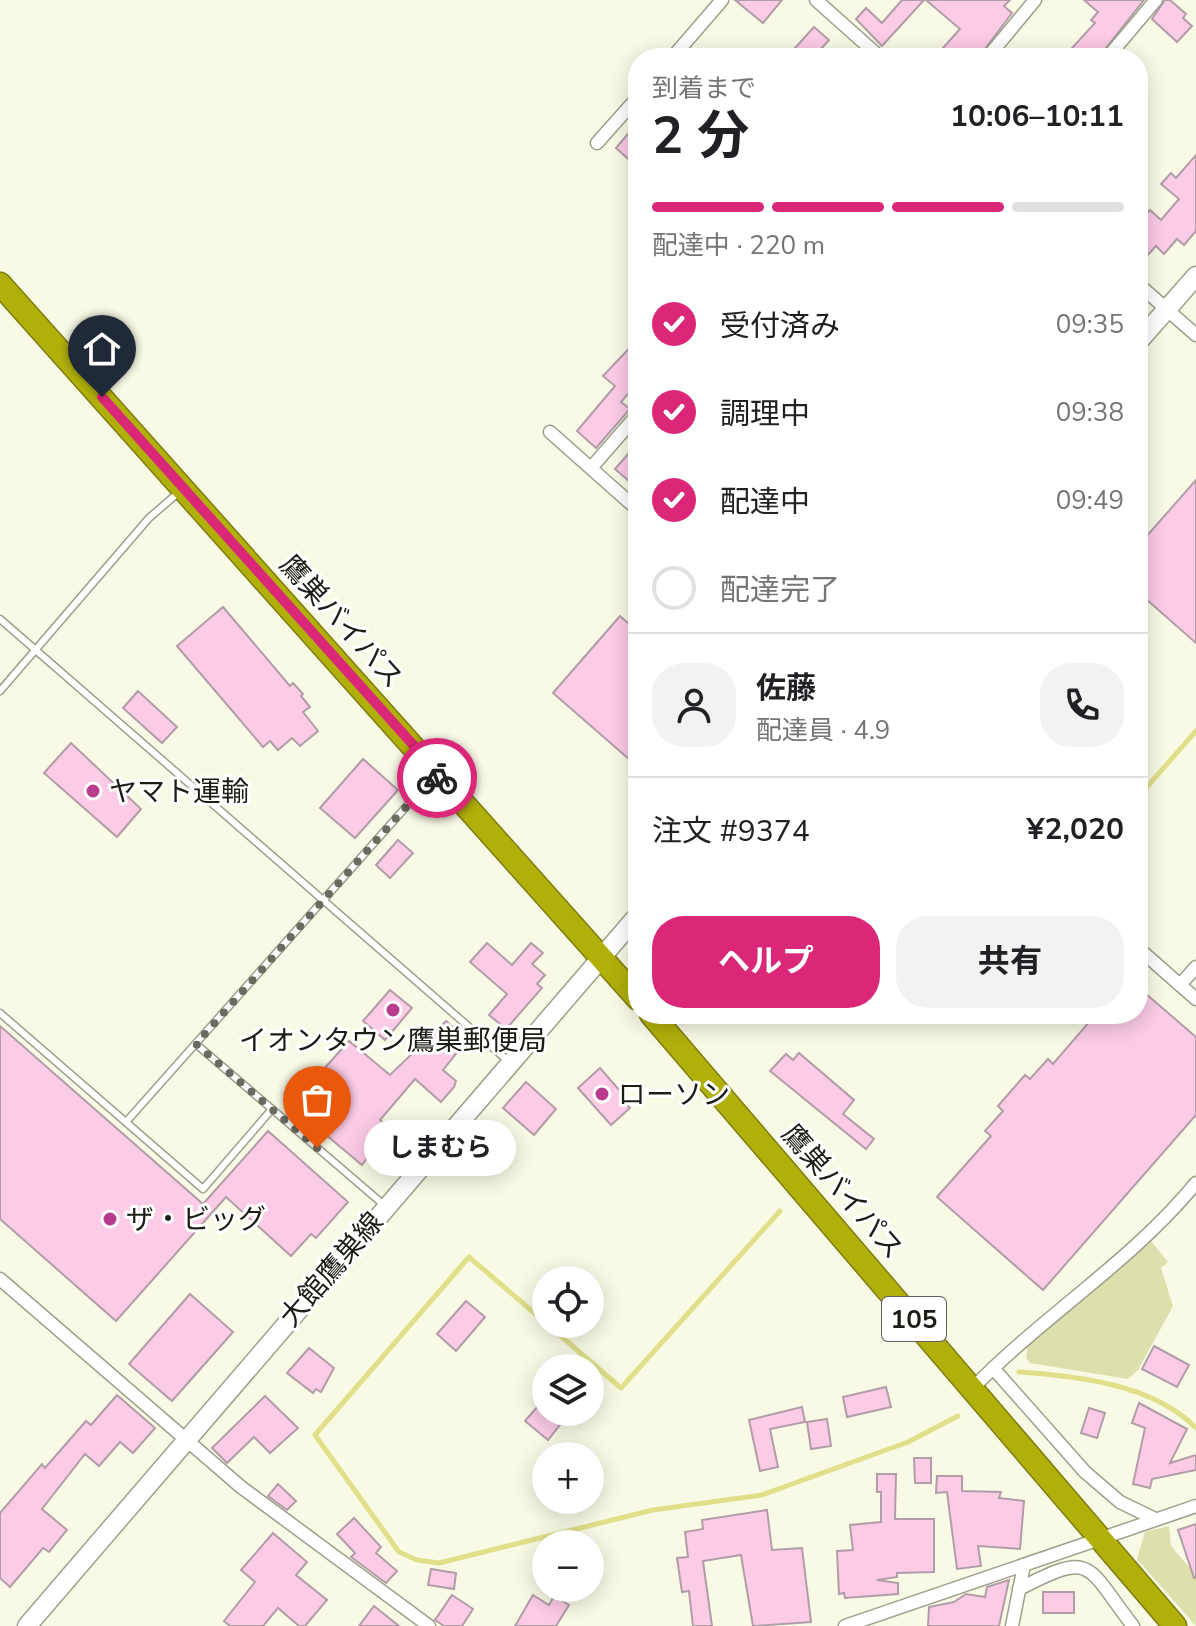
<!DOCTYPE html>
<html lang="ja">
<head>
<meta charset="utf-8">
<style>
	:root { --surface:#fff; --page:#f2f2f2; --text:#202124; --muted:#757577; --line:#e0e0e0; --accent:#db2777 }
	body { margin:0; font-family:"Nunito Sans","Noto Sans JP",sans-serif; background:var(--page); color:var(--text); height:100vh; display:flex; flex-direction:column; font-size:30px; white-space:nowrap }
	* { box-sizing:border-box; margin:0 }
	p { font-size:26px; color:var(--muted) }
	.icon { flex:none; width:44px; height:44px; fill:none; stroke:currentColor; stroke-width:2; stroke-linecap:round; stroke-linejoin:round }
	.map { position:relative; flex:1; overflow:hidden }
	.drawer { position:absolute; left:628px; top:48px; width:520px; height:976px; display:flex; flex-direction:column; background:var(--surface); border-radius:32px; box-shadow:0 4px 20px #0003 }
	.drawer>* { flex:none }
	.controls { position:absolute; left:532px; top:1266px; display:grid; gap:16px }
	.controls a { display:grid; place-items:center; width:72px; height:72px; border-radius:50%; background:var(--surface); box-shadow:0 4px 20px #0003; font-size:40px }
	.pin { position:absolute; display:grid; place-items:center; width:68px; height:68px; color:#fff; margin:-82px -34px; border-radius:50% 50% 50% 0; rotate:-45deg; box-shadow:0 0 8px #0007 }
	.pin .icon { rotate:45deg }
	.courier { position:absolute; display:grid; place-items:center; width:80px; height:80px; margin:-40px; border:6px solid #db2777; border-radius:50%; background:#fff; color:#222; box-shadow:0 2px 10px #0007 }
	.bubble { position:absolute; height:56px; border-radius:28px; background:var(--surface); box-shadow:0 4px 20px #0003; font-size:26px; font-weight:700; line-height:56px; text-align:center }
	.headline em { font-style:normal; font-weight:700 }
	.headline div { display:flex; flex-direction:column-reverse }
	.headline { display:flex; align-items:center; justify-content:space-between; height:136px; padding:0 24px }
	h1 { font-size:52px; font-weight:700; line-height:60px }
	.bar { display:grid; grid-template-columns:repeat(4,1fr); gap:12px 8px; align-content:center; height:96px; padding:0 24px }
	.bar i { height:10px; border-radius:6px; background:var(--line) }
	.bar .active { background:var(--accent) }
	.bar p { grid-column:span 4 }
	.line { display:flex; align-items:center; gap:20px; padding:0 24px; border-top:2px solid var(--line) }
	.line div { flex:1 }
	.round { display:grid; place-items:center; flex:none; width:84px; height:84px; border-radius:32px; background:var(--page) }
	ol { padding:0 24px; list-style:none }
	li { display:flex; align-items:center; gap:24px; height:88px }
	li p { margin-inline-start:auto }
	li .icon { padding:8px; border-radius:50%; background:var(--accent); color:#fff; stroke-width:4 }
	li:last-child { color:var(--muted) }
	li i { width:44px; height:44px; border:4px solid var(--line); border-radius:50% }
	.button { display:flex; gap:16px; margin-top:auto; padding:16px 24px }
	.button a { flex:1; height:92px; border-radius:32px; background:var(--accent); color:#fff; font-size:32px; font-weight:700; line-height:92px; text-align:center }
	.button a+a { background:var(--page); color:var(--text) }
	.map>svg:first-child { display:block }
</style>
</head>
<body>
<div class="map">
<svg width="1196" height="1626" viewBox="0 0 1196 1626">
	<rect width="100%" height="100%" fill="#f9fae6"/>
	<g fill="#dddfac">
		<path d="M 1151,1241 L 1168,1262 L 1161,1268 L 1173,1306 L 1138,1370 L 1128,1379 L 1030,1363 L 1026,1358 L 1028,1345 Z"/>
		<path d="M 1169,1526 L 1171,1546 L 1196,1575 L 1196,1626 L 1137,1559 L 1145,1532 Z"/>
	</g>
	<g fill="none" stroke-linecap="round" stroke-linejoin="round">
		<g stroke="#dfe089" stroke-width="5">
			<path d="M 1138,797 L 1196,731"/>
			<path d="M 546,1323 L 469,1257 L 315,1435 L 399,1552 L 417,1560 L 439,1563 L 653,1510 L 762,1495 L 908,1442 L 958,1416"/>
			<path d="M 547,1324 L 621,1388 L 780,1211"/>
			<path d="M 1019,1372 C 1077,1376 1153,1384 1196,1428"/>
		</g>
	</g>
	<g fill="#fccbe6" stroke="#b19da8" stroke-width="2">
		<path d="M 735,0 L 782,0 L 763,23 Z"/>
		<path d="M 902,0 L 924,0 L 882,46 L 856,19 L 866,8 L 882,23 Z"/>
		<path d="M 926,0 L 1010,0 L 1004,6 L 1012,13 L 978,58 L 934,58 L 960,29 Z"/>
		<path d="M 1084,0 L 1144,0 L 1098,58 L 1063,58 L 1095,23 L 1091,20 L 1098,12 Z"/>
		<path d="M 1165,0 L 1170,0 L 1186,14 L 1183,18 L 1192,26 L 1177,42 L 1152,19 Z"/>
		<path d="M 814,27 L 829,40 L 813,58 L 786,58 Z"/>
		<path d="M 638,122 L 638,168 L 616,148 Z"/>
		<path d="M 1196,155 L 1196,231 L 1184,245 L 1177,239 L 1164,254 L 1156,246 L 1146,257 L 1138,250 L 1138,224 L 1150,210 L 1161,220 L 1179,199 L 1161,184 L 1171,173 L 1176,178 Z"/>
		<path d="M 638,339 L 638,382 L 621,402 L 630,409 L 596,448 L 577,431 L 615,386 L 603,376 Z"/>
		<path d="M 638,428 L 638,489 L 615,469 L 637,444 L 629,438 Z"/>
		<path d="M 1196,480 L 1196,643 L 1138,592 L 1138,546 Z"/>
		<path d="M 223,607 L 290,686 L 293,683 L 303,694 L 301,696 L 310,707 L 303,712 L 318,731 L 300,746 L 292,738 L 278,750 L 270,741 L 263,747 L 177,646 Z"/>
		<path d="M 620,616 L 638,632 L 638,767 L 553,693 Z"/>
		<path d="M 138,691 L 177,727 L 162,743 L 123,708 Z"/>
		<path d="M 71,743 L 141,809 L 117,837 L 44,773 Z"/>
		<path d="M 363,759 L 398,790 L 355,838 L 320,808 Z"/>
		<path d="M 398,840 L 413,853 L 390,878 L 376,865 Z"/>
		<path d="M 487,943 L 512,965 L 531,943 L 543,953 L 532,964 L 545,975 L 537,984 L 542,988 L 506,1029 L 489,1015 L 507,994 L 470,962 Z"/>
		<path d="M 1138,987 L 1196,1037 L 1196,1115 L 1043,1290 L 937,1197 L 991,1136 L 985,1131 L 1003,1111 L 998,1106 L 1025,1075 L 1030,1079 L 1048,1059 L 1053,1064 L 1096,1014 L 1138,1014 Z"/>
		<path d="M 390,990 L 412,1008 L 385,1040 L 363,1021 Z"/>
		<path d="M 446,1021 L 467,1040 L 443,1070 L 456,1081 L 454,1087 L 441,1102 L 415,1079 L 380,1120 L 389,1128 L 362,1165 L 294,1108 L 295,1101 L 349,1041 L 390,1075 Z"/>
		<path d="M 0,1026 L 203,1204 L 268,1131 L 348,1202 L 316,1238 L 311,1234 L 291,1256 L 226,1197 L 116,1321 L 0,1219 Z"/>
		<path d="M 799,1053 L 854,1100 L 843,1114 L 874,1139 L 866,1149 L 770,1071 L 786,1054 L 793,1060 Z"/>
		<path d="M 600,1068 L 627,1099 L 624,1101 L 630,1108 L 611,1125 L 578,1088 Z"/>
		<path d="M 526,1082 L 556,1109 L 534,1135 L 503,1108 Z"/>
		<path d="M 190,1294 L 233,1332 L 172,1401 L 129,1364 Z"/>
		<path d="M 466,1301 L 485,1317 L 456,1351 L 437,1334 Z"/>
		<path d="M 1154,1346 L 1189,1365 L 1177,1387 L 1142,1369 Z"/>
		<path d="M 309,1348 L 334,1368 L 321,1392 L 316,1389 L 313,1393 L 287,1373 Z"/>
		<path d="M 886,1387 L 891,1407 L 847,1417 L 843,1397 Z"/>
		<path d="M 117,1395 L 155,1428 L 133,1453 L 120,1442 L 99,1466 L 85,1454 L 42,1509 L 67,1530 L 49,1552 L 43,1548 L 10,1587 L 0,1578 L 0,1513 L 42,1464 L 45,1468 L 86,1421 L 91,1425 Z"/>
		<path d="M 265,1396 L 298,1428 L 270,1453 L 254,1437 L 227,1463 L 212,1448 Z"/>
		<path d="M 546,1397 L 546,1412 L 570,1412 L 548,1440 L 525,1421 Z"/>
		<path d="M 1139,1403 L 1187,1429 L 1170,1463 L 1196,1455 L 1196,1470 L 1152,1479 L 1150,1488 L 1133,1484 L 1145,1428 L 1132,1423 Z"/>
		<path d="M 802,1407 L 805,1422 L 770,1429 L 778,1467 L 760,1471 L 749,1420 Z"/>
		<path d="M 1089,1408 L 1105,1413 L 1097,1438 L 1081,1433 Z"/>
		<path d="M 827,1419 L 831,1446 L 811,1449 L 807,1422 Z"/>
		<path d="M 914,1458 L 931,1458 L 931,1483 L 915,1483 Z"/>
		<path d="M 877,1474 L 896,1474 L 895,1519 L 934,1519 L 934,1572 L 897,1573 L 897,1577 L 877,1580 L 898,1583 L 898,1594 L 845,1598 L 844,1593 L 839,1594 L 837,1551 L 853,1550 L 850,1525 L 881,1522 L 881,1492 L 877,1492 Z"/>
		<path d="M 937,1476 L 962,1476 L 962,1491 L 1001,1492 L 999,1498 L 1024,1501 L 1020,1549 L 978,1546 L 981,1566 L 957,1569 L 947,1492 L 936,1493 Z"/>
		<path d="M 278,1484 L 296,1501 L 287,1510 L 268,1496 Z"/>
		<path d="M 767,1510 L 772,1550 L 802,1548 L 811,1622 L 753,1626 L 741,1555 L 703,1561 L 712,1626 L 693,1626 L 689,1591 L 682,1592 L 677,1558 L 688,1557 L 685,1532 L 703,1529 L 702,1520 Z"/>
		<path d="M 354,1518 L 381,1547 L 376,1553 L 397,1571 L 386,1583 L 351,1557 L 355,1553 L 337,1534 Z"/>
		<path d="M 1196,1524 L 1196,1577 L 1194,1578 L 1178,1530 Z"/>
		<path d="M 273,1533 L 307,1562 L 296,1575 L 327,1600 L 305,1626 L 299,1626 L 278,1608 L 263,1626 L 230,1626 L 224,1621 L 255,1582 L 241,1570 Z"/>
		<path d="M 431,1569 L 456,1573 L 454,1589 L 428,1585 Z"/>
		<path d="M 1009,1580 L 999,1626 L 928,1626 L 929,1607 L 954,1602 L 966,1594 L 985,1597 L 987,1587 Z"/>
		<rect x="1043" y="1592" width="31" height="21"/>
		<path d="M 452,1595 L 473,1609 L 462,1626 L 444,1626 L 435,1620 Z"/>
		<path d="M 533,1595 L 549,1605 L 554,1596 L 569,1605 L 556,1626 L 515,1626 Z"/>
		<path d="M 374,1606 L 399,1626 L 359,1626 Z"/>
	</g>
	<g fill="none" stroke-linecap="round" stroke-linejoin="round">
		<defs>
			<g id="lane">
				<path d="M 0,619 L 507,1060"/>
				<path d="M 0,691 L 149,518 L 178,493"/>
				<path d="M 0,1013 L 203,1189 L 272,1109"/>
				<path d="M 196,1044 L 384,1205"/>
				<path d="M 126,1122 L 421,790 L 434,780"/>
			</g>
			<g id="street">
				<path d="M 816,0 L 881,58"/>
				<path d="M 672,58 L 722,0"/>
				<path d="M 987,58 L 1035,0"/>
				<path d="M 1107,58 L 1156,0"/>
				<path d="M 597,143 L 638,97"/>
				<path d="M 1138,284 L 1196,335"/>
				<path d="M 550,432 L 638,510"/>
				<path d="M 591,468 L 638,414"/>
				<path d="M 1138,948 L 1196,999"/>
				<path d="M 1180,985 L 1196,967"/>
				<path d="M 0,1279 L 241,1487 L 429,1626"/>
				<path d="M 993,1368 L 1085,1472 L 1120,1502 L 1155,1519"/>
				<path d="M 973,1388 C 1044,1315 1131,1262 1196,1183"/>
				<path d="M 1019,1589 C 1094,1550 1085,1564 1133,1626"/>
				<path d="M 845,1626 L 1196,1506"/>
				<path d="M 1012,1626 L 1024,1565"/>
			</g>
			<g id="secondary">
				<path d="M 1138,342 L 1196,276"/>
				<path d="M 27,1626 L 638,915"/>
			</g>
			<g id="highway">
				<path d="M 0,284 L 638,999"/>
				<path d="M 651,1014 L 1175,1626"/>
			</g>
		</defs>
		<use href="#lane" stroke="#9e9f8c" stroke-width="9"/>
		<use href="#street" stroke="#9e9f8c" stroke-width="15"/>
		<use href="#secondary" stroke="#9e9f8c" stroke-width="21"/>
		<use href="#highway" stroke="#7d7d0f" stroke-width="25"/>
		<use href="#lane" stroke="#fff" stroke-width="6"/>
		<use href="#street" stroke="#fff" stroke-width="12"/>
		<use href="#secondary" stroke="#fff" stroke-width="18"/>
		<use href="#highway" stroke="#b1b00b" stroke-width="22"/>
	</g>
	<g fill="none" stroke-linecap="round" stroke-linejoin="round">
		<path stroke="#6a6a5f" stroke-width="8" stroke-dasharray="0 14.4" d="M 317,1148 L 196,1044 L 421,790 L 437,778"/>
		<path stroke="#db2777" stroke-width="10" d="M 102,397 L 441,776 L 437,778"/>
	</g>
	<g fill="#b73c8d" stroke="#fff" stroke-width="3">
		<circle cx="93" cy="791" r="8"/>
		<circle cx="393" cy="1010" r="8"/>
		<circle cx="602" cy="1094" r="8"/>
		<circle cx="110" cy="1219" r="8"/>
	</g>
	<g text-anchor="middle" stroke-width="6" stroke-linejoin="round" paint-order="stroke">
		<rect fill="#fff" stroke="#61615c" stroke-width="2" x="882" y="1297" width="64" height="44" rx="6"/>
		<g font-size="26" font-weight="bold" fill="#1d1d16">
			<text x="914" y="1328">105</text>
		</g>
		<g font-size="28" fill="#1d1d16" stroke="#fff">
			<text transform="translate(342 621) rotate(48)" y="10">鷹巣バイパス</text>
			<text transform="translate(843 1191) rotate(49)" y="10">鷹巣バイパス</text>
			<text transform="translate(331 1269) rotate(-49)" y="10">大館鷹巣線</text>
		</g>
		<g font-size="28" fill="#1d1d16" stroke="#fff" text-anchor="start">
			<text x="109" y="801">ヤマト運輸</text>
			<text x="393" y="1050" text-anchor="middle">イオンタウン鷹巣郵便局</text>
			<text x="618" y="1104">ローソン</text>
			<text x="126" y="1229">ザ・ビッグ</text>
		</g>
	</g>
</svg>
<div class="controls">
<a><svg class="icon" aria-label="locate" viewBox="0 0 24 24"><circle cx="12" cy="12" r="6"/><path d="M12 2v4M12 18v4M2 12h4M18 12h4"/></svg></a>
<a><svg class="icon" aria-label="layers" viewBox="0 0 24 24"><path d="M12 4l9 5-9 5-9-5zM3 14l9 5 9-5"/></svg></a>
<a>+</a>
<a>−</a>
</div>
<div class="pin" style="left:317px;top:1148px;background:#ea580c"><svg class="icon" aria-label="bag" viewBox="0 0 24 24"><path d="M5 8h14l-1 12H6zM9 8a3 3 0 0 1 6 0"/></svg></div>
<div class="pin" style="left:102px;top:397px;background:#1f2937"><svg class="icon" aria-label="home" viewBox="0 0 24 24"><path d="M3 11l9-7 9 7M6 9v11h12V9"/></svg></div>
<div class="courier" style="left:437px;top:778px"><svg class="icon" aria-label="bike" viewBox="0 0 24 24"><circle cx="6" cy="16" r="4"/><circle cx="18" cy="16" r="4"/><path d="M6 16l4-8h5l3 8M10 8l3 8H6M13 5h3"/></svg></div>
<div class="bubble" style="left:364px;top:1120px;width:152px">しまむら</div>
<section class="drawer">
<div class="headline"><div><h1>2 分</h1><p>到着まで</p></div><em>10:06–10:11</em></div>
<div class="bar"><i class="active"></i><i class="active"></i><i class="active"></i><i></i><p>配達中 · 220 m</p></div>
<ol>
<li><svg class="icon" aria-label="check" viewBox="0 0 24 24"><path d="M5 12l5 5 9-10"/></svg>受付済み<p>09:35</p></li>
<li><svg class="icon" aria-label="check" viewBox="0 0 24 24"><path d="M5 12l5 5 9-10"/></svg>調理中<p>09:38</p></li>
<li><svg class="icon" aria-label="check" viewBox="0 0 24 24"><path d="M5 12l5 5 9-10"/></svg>配達中<p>09:49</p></li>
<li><i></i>配達完了</li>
</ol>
<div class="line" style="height:144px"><a class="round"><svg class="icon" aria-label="person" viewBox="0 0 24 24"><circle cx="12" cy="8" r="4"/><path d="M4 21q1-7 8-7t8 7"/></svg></a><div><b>佐藤</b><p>配達員 · 4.9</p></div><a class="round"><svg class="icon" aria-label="phone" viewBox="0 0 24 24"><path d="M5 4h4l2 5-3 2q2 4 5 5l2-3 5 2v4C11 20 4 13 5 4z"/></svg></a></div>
<div class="line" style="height:104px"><div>注文 #9374</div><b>¥2,020</b></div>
<div class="button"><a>ヘルプ</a><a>共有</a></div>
</section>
</div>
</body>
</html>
